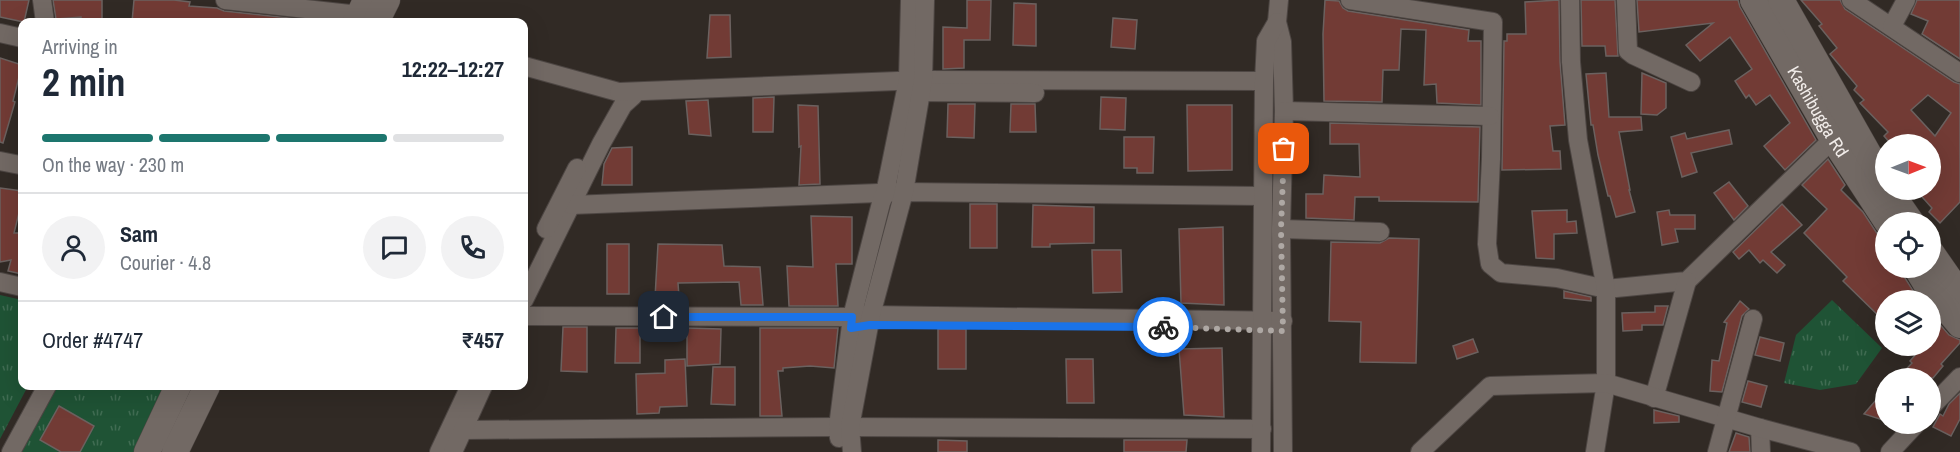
<!DOCTYPE html>
<html lang="en">
<head>
<meta charset="utf-8">
<style>
	:root { --surface:#fff; --page:#f2f2f3; --text:#1f2937; --muted:#747a83; --line:#e0e1e3; --accent:#1d766e }
	body { margin:0; font-family:"Archivo Narrow",sans-serif; background:var(--page); color:var(--text); height:100vh; display:flex; flex-direction:column; font-size:22px; white-space:nowrap }
	* { box-sizing:border-box; margin:0 }
	p { font-size:20px; color:var(--muted) }
	.icon { flex:none; width:33px; height:33px; fill:none; stroke:currentColor; stroke-width:2; stroke-linecap:round; stroke-linejoin:round }
	.map { position:relative; flex:1; overflow:hidden }
	.drawer { position:absolute; left:18px; top:18px; width:510px; height:372px; display:flex; flex-direction:column; background:var(--surface); border-radius:12px; box-shadow:0 6px 24px #0002 }
	.drawer>* { flex:none }
	.needle { width:39px; rotate:89deg }
	.fabs { position:absolute; left:1875px; top:134px; display:grid; gap:12px }
	.fabs a { display:grid; place-items:center; width:66px; height:66px; border-radius:50%; background:var(--surface); box-shadow:0 6px 24px #0002; font-size:30px }
	.pin { position:absolute; display:grid; place-items:center; width:51px; height:51px; color:#fff; margin:-26px; border-radius:12px; box-shadow:0 3px 9px #0006 }
	.courier { position:absolute; display:grid; place-items:center; width:60px; height:60px; margin:-30px; border:4px solid #1a73e8; border-radius:50%; background:#fff; color:#222; box-shadow:0 2px 8px #0007 }
	.head em { font-style:normal; font-weight:800 }
	.head div { display:flex; flex-direction:column-reverse }
	.head { display:flex; align-items:center; justify-content:space-between; height:102px; padding:0 24px }
	h1 { font-size:39px; font-weight:800; line-height:45px }
	.bar { display:grid; grid-template-columns:repeat(4,1fr); gap:9px 6px; align-content:center; height:72px; padding:0 24px }
	.bar i { height:8px; border-radius:4px; background:var(--line) }
	.bar .active { background:var(--accent) }
	.bar p { grid-column:span 4 }
	.line { display:flex; align-items:center; gap:15px; padding:0 24px; border-top:2px solid var(--line) }
	.line div { flex:1 }
	.round { display:grid; place-items:center; flex:none; width:63px; height:63px; border-radius:32px; background:var(--page) }
	.map>svg:first-child { display:block }
</style>
</head>
<body>
<div class="map">
<svg width="1960" height="452" viewBox="0 0 1960 452">
	<defs>
		<pattern id="park-tufts" width="24" height="20" patternUnits="userSpaceOnUse" patternTransform="scale(1.5)"><rect width="24" height="20" fill="#1f5335"/><path d="M3 7l-1-3M5 7V3M7 7l1-3M15 17l-1-3M17 17v-4M19 17l1-3" fill="none" stroke="#406c52"/></pattern>
	</defs>
	<rect width="100%" height="100%" fill="#312a25"/>
	<g fill="url(#park-tufts)">
		<path d="M 0,295 L 22,300 L 22,386 L 28,386 L 0,439 Z"/>
		<path d="M 1832,300 L 1882,348 L 1856,384 L 1820,390 L 1784,383 L 1796,335 Z"/>
		<path d="M 55,386 L 166,386 L 135,452 L 22,452 Z"/>
	</g>
	<g fill="#723b35" stroke="#6b615f" stroke-width="1.5" fill-rule="evenodd">
		<path d="M 0,0 L 29,0 L 24,22 L 0,17 Z"/>
		<path d="M 53,0 L 102,0 L 102,22 L 81,22 L 81,17 L 56,19 Z"/>
		<path d="M 134,0 L 174,0 L 190,2 L 189,6 L 217,8 L 224,11 L 325,22 L 132,22 Z"/>
		<path d="M 967,0 L 991,0 L 990,40 L 964,40 L 964,68 L 943,69 L 943,27 L 967,28 Z"/>
		<path d="M 1325,0 L 1339,1 L 1343,8 L 1348,11 L 1469,30 L 1468,41 L 1481,41 L 1481,105 L 1437,103 L 1436,84 L 1424,85 L 1426,30 L 1401,29 L 1399,70 L 1383,70 L 1382,102 L 1324,101 L 1323,34 Z"/>
		<path d="M 1559,0 L 1560,62 L 1565,125 L 1550,126 L 1553,151 L 1560,151 L 1561,169 L 1502,170 L 1504,41 L 1507,41 L 1507,34 L 1526,34 L 1525,2 Z"/>
		<path d="M 1581,0 L 1615,0 L 1618,56 L 1606,56 L 1605,46 L 1582,46 Z"/>
		<path d="M 1637,0 L 1738,0 L 1740,7 L 1816,140 L 1785,170 L 1764,146 L 1790,123 L 1770,95 L 1756,105 L 1749,95 L 1746,98 L 1735,81 L 1752,69 L 1730,37 L 1700,61 L 1686,45 L 1713,23 L 1639,32 Z"/>
		<path d="M 1801,0 L 1840,0 L 1845,9 L 1954,82 L 1960,84 L 1960,202 L 1940,223 L 1929,212 L 1932,208 L 1915,189 L 1930,189 L 1930,144 L 1891,144 L 1884,136 L 1888,132 L 1860,103 L 1864,100 L 1854,90 L 1857,86 L 1830,54 L 1837,48 L 1819,26 L 1822,24 ZM 1928,95 L 1951,113 L 1935,136 L 1911,110 Z"/>
		<path d="M 1917,0 L 1960,0 L 1960,59 L 1922,34 L 1928,21 L 1911,14 Z"/>
		<path d="M 1014,3 L 1036,4 L 1036,46 L 1013,45 Z"/>
		<path d="M 710,15 L 730,15 L 731,57 L 707,58 Z"/>
		<path d="M 1113,18 L 1137,20 L 1135,49 L 1111,47 Z"/>
		<path d="M 0,58 L 22,65 L 13,101 L 15,102 L 3,143 L 0,142 Z"/>
		<path d="M 1606,73 L 1609,117 L 1641,117 L 1642,130 L 1619,132 L 1630,190 L 1629,190 L 1635,212 L 1616,217 L 1610,196 L 1608,196 L 1598,155 L 1593,125 L 1591,125 L 1586,74 Z"/>
		<path d="M 1642,73 L 1666,83 L 1666,108 L 1657,115 L 1641,114 Z"/>
		<path d="M 774,97 L 773,132 L 753,132 L 753,98 Z"/>
		<path d="M 1101,97 L 1126,98 L 1125,130 L 1100,129 Z"/>
		<path d="M 708,100 L 711,136 L 689,134 L 686,101 Z"/>
		<path d="M 948,104 L 975,104 L 974,138 L 947,137 Z"/>
		<path d="M 1011,104 L 1035,104 L 1036,132 L 1010,132 Z"/>
		<path d="M 798,105 L 818,106 L 820,184 L 799,185 L 801,146 L 799,147 Z"/>
		<path d="M 1187,105 L 1232,105 L 1232,170 L 1188,171 Z"/>
		<path d="M 1330,123 L 1480,127 L 1478,202 L 1379,201 L 1379,197 L 1355,197 L 1354,220 L 1306,218 L 1306,194 L 1323,194 L 1324,175 L 1360,177 L 1359,144 L 1330,144 Z"/>
		<path d="M 1729,130 L 1732,144 L 1691,153 L 1697,172 L 1682,177 L 1671,137 L 1685,133 L 1687,139 Z"/>
		<path d="M 1124,137 L 1154,137 L 1153,173 L 1137,173 L 1137,168 L 1124,168 Z"/>
		<path d="M 632,147 L 632,185 L 602,185 L 604,164 L 612,148 Z"/>
		<path d="M 1828,159 L 1845,185 L 1841,190 L 1863,212 L 1878,235 L 1886,243 L 1886,267 L 1901,267 L 1903,275 L 1919,300 L 1886,300 L 1886,323 L 1843,281 L 1847,277 L 1804,233 L 1827,209 L 1802,185 Z"/>
		<path d="M 1729,182 L 1748,206 L 1734,220 L 1714,193 Z"/>
		<path d="M 0,188 L 22,191 L 22,201 L 14,233 L 22,233 L 22,274 L 8,271 L 11,260 L 0,262 Z"/>
		<rect x="970" y="204" width="27" height="44"/>
		<path d="M 1782,204 L 1802,225 L 1771,252 L 1785,265 L 1777,273 L 1763,260 L 1760,263 L 1749,250 L 1739,259 L 1733,252 Z"/>
		<path d="M 1033,205 L 1094,207 L 1094,243 L 1050,244 L 1050,247 L 1032,247 Z"/>
		<path d="M 1567,210 L 1567,222 L 1576,221 L 1577,233 L 1554,234 L 1554,259 L 1536,258 L 1532,211 Z"/>
		<path d="M 1669,210 L 1670,215 L 1695,215 L 1695,229 L 1675,229 L 1678,242 L 1662,245 L 1657,212 Z"/>
		<path d="M 811,216 L 852,217 L 852,264 L 836,264 L 838,306 L 789,306 L 787,266 L 813,267 Z"/>
		<path d="M 1223,227 L 1224,305 L 1181,303 L 1179,229 Z"/>
		<path d="M 1389,238 L 1419,239 L 1416,363 L 1360,362 L 1361,322 L 1329,321 L 1331,242 L 1380,243 Z"/>
		<rect x="607" y="244" width="22" height="50"/>
		<path d="M 658,244 L 722,245 L 724,266 L 760,267 L 763,305 L 741,305 L 739,282 L 678,283 L 679,297 L 655,298 Z"/>
		<path d="M 1092,250 L 1121,250 L 1122,292 L 1093,293 Z"/>
		<path d="M 1564,291 L 1591,297 L 1591,301 L 1564,298 Z"/>
		<path d="M 1740,301 L 1749,309 L 1742,316 L 1722,392 L 1710,391 L 1712,360 L 1719,361 L 1727,323 L 1724,322 Z"/>
		<path d="M 1655,306 L 1668,306 L 1663,325 L 1642,325 L 1642,330 L 1623,331 L 1622,313 L 1655,312 Z"/>
		<path d="M 1930,313 L 1949,335 L 1960,340 L 1960,343 L 1941,364 L 1943,366 L 1933,378 L 1898,378 L 1912,363 L 1910,361 L 1924,345 L 1930,345 Z"/>
		<path d="M 563,327 L 587,327 L 587,372 L 561,371 Z"/>
		<path d="M 616,328 L 640,328 L 640,363 L 615,363 Z"/>
		<path d="M 687,328 L 721,329 L 720,364 L 687,366 Z"/>
		<path d="M 760,328 L 838,328 L 834,368 L 810,366 L 783,368 L 783,371 L 778,371 L 782,416 L 760,416 Z"/>
		<rect x="938" y="329" width="28" height="40"/>
		<path d="M 1760,337 L 1784,343 L 1780,361 L 1755,355 Z"/>
		<path d="M 1473,339 L 1478,352 L 1457,359 L 1453,346 Z"/>
		<path d="M 1222,348 L 1224,417 L 1184,415 L 1179,349 Z"/>
		<path d="M 685,359 L 687,406 L 660,407 L 659,413 L 637,414 L 636,374 L 665,373 L 665,360 Z"/>
		<path d="M 1066,359 L 1093,359 L 1094,403 L 1067,403 Z"/>
		<path d="M 713,367 L 735,367 L 735,405 L 711,404 Z"/>
		<path d="M 1748,381 L 1767,386 L 1761,407 L 1742,402 Z"/>
		<path d="M 1960,393 L 1960,419 L 1951,436 L 1933,427 L 1940,414 L 1943,416 L 1949,404 Z"/>
		<path d="M 1876,400 L 1886,403 L 1886,421 L 1864,414 Z"/>
		<path d="M 59,406 L 94,426 L 80,452 L 61,452 L 40,440 Z"/>
		<path d="M 1654,410 L 1679,416 L 1679,422 L 1654,423 Z"/>
		<path d="M 1736,433 L 1749,437 L 1750,452 L 1729,452 Z"/>
		<path d="M 938,440 L 967,441 L 967,452 L 938,452 Z"/>
		<path d="M 1124,440 L 1187,440 L 1186,452 L 1124,452 Z"/>
	</g>
	<g fill="none" stroke-linecap="round" stroke-linejoin="round">
		<defs>
			<g id="street">
				<path d="M 42,0 L 45,22"/>
				<path d="M 225,0 L 359,15 L 368,21"/>
				<path d="M 1279,0 L 1277,22 L 1282,42 L 1284,111 L 1281,229 L 1283,452"/>
				<path d="M 1350,0 L 1493,22 L 1491,159 L 1487,244 L 1490,264 L 1501,273 L 1557,278 L 1606,289 L 1687,281 L 1833,139"/>
				<path d="M 1570,0 L 1571,62 L 1578,140 L 1606,289 L 1606,383 L 1595,452"/>
				<path d="M 1626,0 L 1628,51 L 1633,55 L 1691,82"/>
				<path d="M 1851,0 L 1960,73"/>
				<path d="M 1892,26 L 1906,0"/>
				<path d="M 0,33 L 22,38"/>
				<path d="M 524,66 L 633,96 L 623,105 L 601,144 L 524,300"/>
				<path d="M 619,92 L 923,80 L 1264,81"/>
				<path d="M 909,92 L 1035,93"/>
				<path d="M 1284,111 L 1490,116"/>
				<path d="M 0,161 L 20,165"/>
				<path d="M 571,205 L 904,192 L 1262,196"/>
				<path d="M 546,229 L 577,168"/>
				<path d="M 1281,229 L 1380,232"/>
				<path d="M 0,282 L 22,287"/>
				<path d="M 524,316 L 852,317 L 871,315 L 1283,321"/>
				<path d="M 1654,398 L 1687,281"/>
				<path d="M 1930,408 L 1960,377"/>
				<path d="M 1760,428 L 1761,452"/>
				<path d="M 463,430 L 838,427 L 1262,429"/>
				<path d="M 839,438 L 838,427 L 852,317 L 881,203 L 885,193 L 908,80 L 910,0"/>
				<path d="M 11,452 L 47,386"/>
				<path d="M 439,452 L 470,386"/>
				<path d="M 453,452 L 483,386"/>
				<path d="M 852,452 L 850,427 L 871,315 L 904,192 L 923,80 L 925,0"/>
				<path d="M 1261,452 L 1264,81 L 1266,41 L 1277,22"/>
				<path d="M 1420,452 L 1490,386 L 1606,383 L 1760,428 L 1851,452"/>
				<path d="M 1717,452 L 1753,319"/>
				<path d="M 1890,452 L 1917,423"/>
			</g>
			<g id="secondary">
				<path id="s1" d="M 1753,0 L 1833,139 L 1887,222"/>
				<path d="M 1781,0 L 1886,185"/>
				<path d="M 356,22 L 366,0"/>
				<path d="M 376,22 L 387,0"/>
				<path d="M 1888,189 L 1911,222"/>
				<path d="M 1930,251 L 1960,294"/>
				<path d="M 1916,267 L 1928,287 L 1960,325"/>
				<path d="M 147,452 L 178,386"/>
				<path d="M 175,452 L 207,386"/>
			</g>
		</defs>
		<use href="#street" stroke="#4d4643" stroke-width="20"/>
		<use href="#secondary" stroke="#4d4643" stroke-width="27"/>
		<use href="#street" stroke="#726964" stroke-width="18"/>
		<use href="#secondary" stroke="#726964" stroke-width="26"/>
	</g>
	<g fill="none" stroke-linecap="round" stroke-linejoin="round">
		<path stroke="#aea8a4" stroke-width="6" stroke-dasharray="0 10.8" d="M 1163,327 L 1283,331 L 1281,229 L 1284,149"/>
		<path stroke="#1a73e8" stroke-width="8" d="M 664,317 L 852,317 L 851,328 L 870,325 L 1163,327"/>
	</g>
	<g text-anchor="middle" stroke-width="4.5" stroke-linejoin="round" paint-order="stroke">
		<g font-size="18" fill="#f1ece9" stroke="#161311">
			<text dy="6" stroke="none"><textPath href="#s1" startOffset="129">Kashibugga Rd</textPath></text>
		</g>
	</g>
</svg>
<div class="fabs">
<a><svg class="needle" viewBox="-14 -14 28 28"><path d="M0-13l5 13h-10z" fill="#e53935"/><path d="M0 13l5-13h-10z" fill="#747a83"/></svg></a>
<a><svg class="icon" aria-label="locate" viewBox="0 0 24 24"><circle cx="12" cy="12" r="6"/><path d="M12 2v4M12 18v4M2 12h4M18 12h4"/></svg></a>
<a><svg class="icon" aria-label="layers" viewBox="0 0 24 24"><path d="M12 4l9 5-9 5-9-5zM3 14l9 5 9-5"/></svg></a>
<a>+</a>
</div>
<div class="pin" style="left:1284px;top:149px;background:#ea580c"><svg class="icon" aria-label="bag" viewBox="0 0 24 24"><path d="M5 8h14l-1 12H6zM9 8a3 3 0 0 1 6 0"/></svg></div>
<div class="pin" style="left:664px;top:317px;background:#1f2937"><svg class="icon" aria-label="home" viewBox="0 0 24 24"><path d="M3 11l9-7 9 7M6 9v11h12V9"/></svg></div>
<div class="courier" style="left:1163px;top:327px"><svg class="icon" aria-label="bike" viewBox="0 0 24 24"><circle cx="6" cy="16" r="4"/><circle cx="18" cy="16" r="4"/><path d="M6 16l4-8h5l3 8M10 8l3 8H6M13 5h3"/></svg></div>
<section class="drawer">
<div class="head"><div><h1>2 min</h1><p>Arriving in</p></div><em>12:22–12:27</em></div>
<div class="bar"><i class="active"></i><i class="active"></i><i class="active"></i><i></i><p>On the way · 230 m</p></div>
<div class="line" style="height:108px"><a class="round"><svg class="icon" aria-label="person" viewBox="0 0 24 24"><circle cx="12" cy="8" r="4"/><path d="M4 21q1-7 8-7t8 7"/></svg></a><div><b>Sam</b><p>Courier · 4.8</p></div><a class="round"><svg class="icon" aria-label="chat" viewBox="0 0 24 24"><path d="M4 5h16v11H9l-5 4z"/></svg></a><a class="round"><svg class="icon" aria-label="phone" viewBox="0 0 24 24"><path d="M5 4h4l2 5-3 2q2 4 5 5l2-3 5 2v4C11 20 4 13 5 4z"/></svg></a></div>
<div class="line" style="height:78px"><div>Order #4747</div><b>₹457</b></div>
</section>
</div>
</body>
</html>
